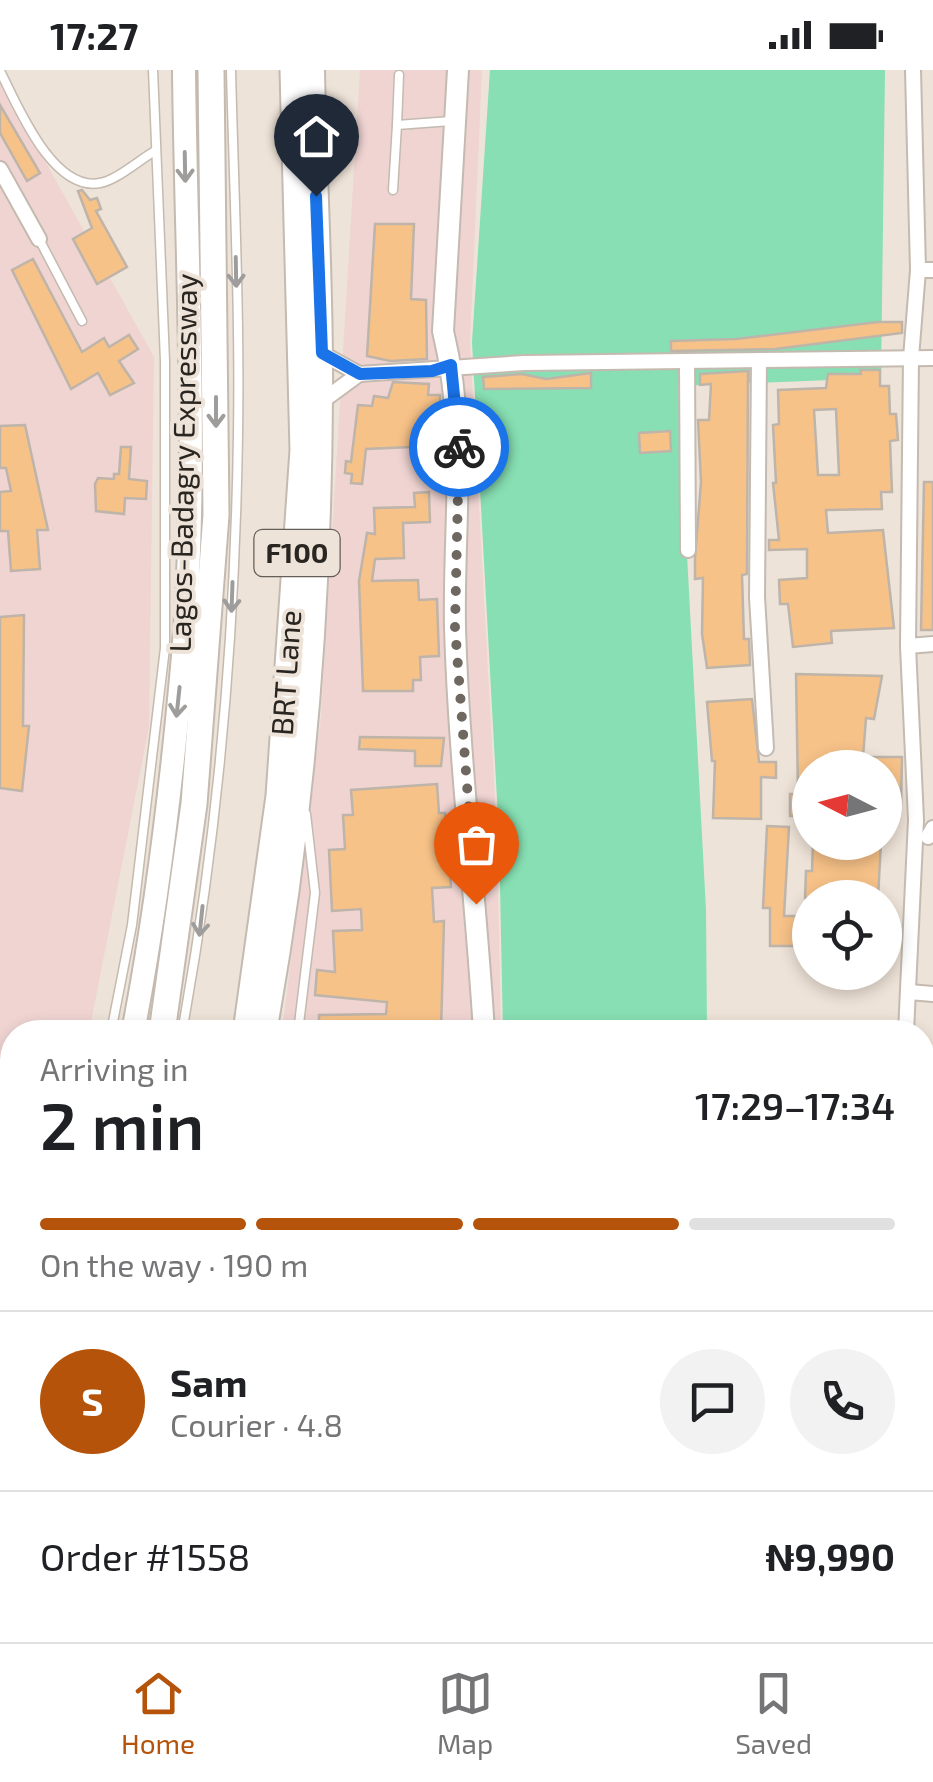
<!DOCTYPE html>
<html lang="en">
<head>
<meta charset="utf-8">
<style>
	:root { --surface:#fff; --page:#f2f2f2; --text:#202124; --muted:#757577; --line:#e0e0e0; --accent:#b45309 }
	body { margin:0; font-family:"Exo 2",sans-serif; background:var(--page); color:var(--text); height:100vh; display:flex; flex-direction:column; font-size:38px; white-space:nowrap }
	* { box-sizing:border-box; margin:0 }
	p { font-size:32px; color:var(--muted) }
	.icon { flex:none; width:55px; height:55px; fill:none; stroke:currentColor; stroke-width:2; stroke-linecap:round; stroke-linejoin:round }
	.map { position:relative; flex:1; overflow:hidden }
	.details { position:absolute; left:0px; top:950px; width:935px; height:622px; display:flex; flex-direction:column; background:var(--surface); border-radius:40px 40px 0 0; box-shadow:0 5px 15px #0003 }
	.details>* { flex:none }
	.needle { width:65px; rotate:276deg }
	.fabs { position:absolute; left:792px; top:680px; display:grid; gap:20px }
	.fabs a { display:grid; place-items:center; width:110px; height:110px; border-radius:50%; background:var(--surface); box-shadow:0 5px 15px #0003; font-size:50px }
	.pin { position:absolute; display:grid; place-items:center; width:85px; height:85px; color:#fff; margin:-102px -42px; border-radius:50% 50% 50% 0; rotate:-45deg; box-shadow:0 0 10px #0007 }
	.pin .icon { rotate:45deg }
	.courier { position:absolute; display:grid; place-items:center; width:100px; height:100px; margin:-50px; border:8px solid #1a73e8; border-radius:50%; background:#fff; color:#222; box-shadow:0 2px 12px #0007 }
	.head em { font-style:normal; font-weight:600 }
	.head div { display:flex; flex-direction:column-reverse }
	.head { display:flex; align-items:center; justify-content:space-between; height:170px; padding:0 40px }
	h1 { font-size:65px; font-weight:600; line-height:75px }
	.bar { display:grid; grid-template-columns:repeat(4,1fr); gap:15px 10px; align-content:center; height:120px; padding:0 40px }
	.bar i { height:12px; border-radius:8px; background:var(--line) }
	.bar .on { background:var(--accent) }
	.bar p { grid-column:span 4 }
	.line { display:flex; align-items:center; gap:25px; padding:0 40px; border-top:2px solid var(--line) }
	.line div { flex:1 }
	.round { display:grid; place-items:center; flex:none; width:105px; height:105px; border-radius:52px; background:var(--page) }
	.status { display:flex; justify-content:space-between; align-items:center; height:70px; padding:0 50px; background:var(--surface); direction:ltr }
	.status svg { height:28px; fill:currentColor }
	.tab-bar { display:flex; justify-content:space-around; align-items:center; height:140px; border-top:2px solid var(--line); background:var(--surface); font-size:28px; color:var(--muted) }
	.tab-bar a { display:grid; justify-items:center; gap:5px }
	.tab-bar .on { color:var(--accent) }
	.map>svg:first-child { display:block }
</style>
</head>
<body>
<div class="status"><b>17:27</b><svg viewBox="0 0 49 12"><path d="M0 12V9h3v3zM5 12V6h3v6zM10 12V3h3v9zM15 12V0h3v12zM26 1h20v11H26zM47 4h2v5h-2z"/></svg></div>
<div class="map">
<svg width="933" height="1572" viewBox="0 0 933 1572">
	<rect width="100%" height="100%" fill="#eee3d8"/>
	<g fill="#efd4d2">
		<path d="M 360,0 L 482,0 L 470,272 L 497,766 L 501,962 L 282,962 L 321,647 Z"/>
		<path d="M 0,10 L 154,287 L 149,657 L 89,962 L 12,962 L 12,1344 L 0,1403 Z"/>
		<path d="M 151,1560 L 456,1560 L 454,1572 L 147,1572 Z"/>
	</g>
	<path fill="#87dfb3" d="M 490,0 L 885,0 L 881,308 L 678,316 L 706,840 L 707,962 L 503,962 L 499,766 L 472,272 Z"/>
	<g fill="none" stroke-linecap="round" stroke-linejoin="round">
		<path stroke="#3ea6b3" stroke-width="4" d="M 867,1572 L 868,1560"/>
	</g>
	<g fill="#f7c288" stroke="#beb4a9" stroke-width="2.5" fill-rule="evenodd">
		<path d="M 0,35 L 40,103 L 27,111 L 0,63 Z"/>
		<path d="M 82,120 L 90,130 L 97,128 L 101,139 L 96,141 L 127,197 L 97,214 L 73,169 L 92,158 L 78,121 Z"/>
		<path d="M 375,154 L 414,154 L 411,229 L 426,230 L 427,289 L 390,291 L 367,286 Z"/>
		<path d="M 33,189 L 82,282 L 104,268 L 109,277 L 129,265 L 138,279 L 119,291 L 134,313 L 110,325 L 98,303 L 71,319 L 12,200 Z"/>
		<path d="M 878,252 L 902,252 L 902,263 L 775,279 L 671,281 L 671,271 L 736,269 Z"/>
		<path d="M 860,300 L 880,300 L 880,316 L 889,316 L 890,344 L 896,344 L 898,370 L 890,371 L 892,422 L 881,422 L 882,439 L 826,440 L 828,463 L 883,460 L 894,558 L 831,561 L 832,573 L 793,577 L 788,534 L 780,534 L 779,510 L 807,508 L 807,479 L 769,480 L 769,470 L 779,470 L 773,413 L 776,413 L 773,355 L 779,354 L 778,320 L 826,318 L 828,304 L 861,304 ZM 836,339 L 839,405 L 818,405 L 814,340 Z"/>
		<path d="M 748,301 L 747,504 L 742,505 L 744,569 L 749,569 L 750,595 L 707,598 L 702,564 L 703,508 L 695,509 L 695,488 L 701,412 L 698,350 L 709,350 L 711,314 L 700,315 L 700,304 Z"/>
		<path d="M 591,303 L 591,318 L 484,319 L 483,307 L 522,304 L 546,309 Z"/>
		<path d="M 393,312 L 429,314 L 428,325 L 440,325 L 440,357 L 413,359 L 411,377 L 366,379 L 362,414 L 351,413 L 352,404 L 345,403 L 346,391 L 351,392 L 358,335 L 372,336 L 374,326 L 388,328 Z"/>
		<path d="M 25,355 L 48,460 L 37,460 L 40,499 L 11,501 L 8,461 L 0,461 L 0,422 L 11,421 L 6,398 L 0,398 L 0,356 Z"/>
		<path d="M 670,361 L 671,381 L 640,383 L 639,363 Z"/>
		<path d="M 121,377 L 131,377 L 129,409 L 147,411 L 146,429 L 125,428 L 124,444 L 96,441 L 95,414 L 98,408 L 114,409 L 114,404 L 119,404 Z"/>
		<path d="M 924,412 L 933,412 L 933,560 L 921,560 Z"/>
		<path d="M 429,422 L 430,452 L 403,453 L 404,488 L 375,489 L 372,511 L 418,510 L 419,530 L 437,529 L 439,586 L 420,587 L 421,610 L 413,610 L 413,621 L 363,621 L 359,511 L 367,463 L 375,464 L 374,438 L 415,437 L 414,423 Z"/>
		<path d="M 24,545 L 23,656 L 29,656 L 22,721 L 0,718 L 0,547 Z"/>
		<path d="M 796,604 L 882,606 L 874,649 L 866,648 L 863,687 L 902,687 L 901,734 L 885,734 L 885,698 L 810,698 L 810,746 L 790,746 L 790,724 L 798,724 Z"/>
		<path d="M 752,629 L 759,692 L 776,692 L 776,708 L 761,707 L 761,749 L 713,748 L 715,691 L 712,691 L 707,632 Z"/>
		<path d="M 360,667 L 444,668 L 441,696 L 415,696 L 415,681 L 359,679 Z"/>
		<path d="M 437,714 L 439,743 L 445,743 L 451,817 L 432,818 L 434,852 L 444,851 L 441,962 L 319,962 L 319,945 L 386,944 L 387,932 L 315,925 L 317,900 L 335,902 L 333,861 L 362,860 L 361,839 L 332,841 L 329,780 L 345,779 L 343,745 L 353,745 L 351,720 Z"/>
		<path d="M 767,756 L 789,757 L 784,846 L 810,846 L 810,876 L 770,876 L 770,838 L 763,838 Z"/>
		<path d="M 813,772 L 881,772 L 878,828 L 805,828 L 806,801 L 812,801 Z"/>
		<path d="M 922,1475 L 933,1477 L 933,1572 L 905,1572 L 907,1560 L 922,1560 Z"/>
		<path d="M 379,1560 L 401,1560 L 434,1568 L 434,1572 L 377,1572 Z"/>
		<path d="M 515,1560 L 580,1567 L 583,1560 L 616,1560 L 631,1568 L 635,1560 L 651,1560 L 667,1572 L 511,1572 Z"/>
		<path d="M 687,1560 L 705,1560 L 722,1567 L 725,1560 L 758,1560 L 786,1572 L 696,1572 Z"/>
	</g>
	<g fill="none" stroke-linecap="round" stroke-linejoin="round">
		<defs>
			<g id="service">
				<path d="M 0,1 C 17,34 52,122 100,113 C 117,110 139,90 155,81"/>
				<path d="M 397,55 L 399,5"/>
				<path d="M 393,120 L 397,55 L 451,51"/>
				<path d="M 39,169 L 82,251"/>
				<path d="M 270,957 L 299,960"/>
				<path d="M 111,962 L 132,855 L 165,578 L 165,291 L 153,0"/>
				<path d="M 182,962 C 218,766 235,565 238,365 C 240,243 234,121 231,0"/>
				<path d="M 298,962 L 315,823 L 306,744"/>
				<path d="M 0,1426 L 12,1393"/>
				<path d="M 28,1572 L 31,1560"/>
			</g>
			<g id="minor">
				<path d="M 0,99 L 39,169"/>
				<path d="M 918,200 L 933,200"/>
				<path d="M 321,283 L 359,304 L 524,293 L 933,288"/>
				<path d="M 759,290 L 757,527 L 766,678"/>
				<path d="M 687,291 L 688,480"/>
				<path d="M 321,332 L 359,304"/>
				<path d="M 908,576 L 933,574"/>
				<path d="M 928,767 L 933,758"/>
				<path d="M 909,922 L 933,924"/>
				<path d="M 906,962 L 916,750 L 908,576 L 911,288 L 918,200 L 913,0"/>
				<path d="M 929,1394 L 933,1394"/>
				<path d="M 669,1560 L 685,1572"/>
			</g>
			<g id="secondary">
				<path d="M 458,0 L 443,261 C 468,364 453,455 455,558 C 459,693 476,828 484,962"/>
				<path d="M 450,1572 L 452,1560"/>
			</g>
			<g id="primary">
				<path d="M 133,962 C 157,838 172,712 183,586 C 199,392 186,194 184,0"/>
				<path d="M 265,962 C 303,754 320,538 321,327 C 322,218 315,109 313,0"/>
				<path d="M 0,1501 L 12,1461"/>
				<path d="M 355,1560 L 355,1572"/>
				<path d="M 119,1572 L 124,1560"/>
			</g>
			<g id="motorway">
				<path d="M 162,962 L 194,734 L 216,445 L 211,0"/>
				<path d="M 246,962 L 279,726 L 303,380 L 293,0"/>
				<path d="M 9,1572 L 14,1560"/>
				<path d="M 82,1572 L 87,1560"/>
			</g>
		</defs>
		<use href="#service" stroke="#c4baaf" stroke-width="11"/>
		<use href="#minor" stroke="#c4baaf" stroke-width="18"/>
		<use href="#secondary" stroke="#c4baaf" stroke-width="24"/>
		<use href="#primary" stroke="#c4baaf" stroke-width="26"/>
		<use href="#motorway" stroke="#c4baaf" stroke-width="29"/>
		<use href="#service" stroke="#fff" stroke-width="8"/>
		<use href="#minor" stroke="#fff" stroke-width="14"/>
		<use href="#secondary" stroke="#fff" stroke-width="20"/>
		<use href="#primary" stroke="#fff" stroke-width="22"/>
		<use href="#motorway" stroke="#fff" stroke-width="25"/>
	</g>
	<defs><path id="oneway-shaft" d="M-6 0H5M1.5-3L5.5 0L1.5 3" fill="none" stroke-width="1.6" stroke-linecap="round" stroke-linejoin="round" transform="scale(2.5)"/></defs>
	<g stroke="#9f9d9b">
		<use href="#oneway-shaft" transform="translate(185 97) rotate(89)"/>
		<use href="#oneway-shaft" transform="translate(236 202) rotate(89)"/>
		<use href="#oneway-shaft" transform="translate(216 342) rotate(90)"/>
		<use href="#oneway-shaft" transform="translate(232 527) rotate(92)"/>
		<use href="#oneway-shaft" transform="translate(178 632) rotate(96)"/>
		<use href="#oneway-shaft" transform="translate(201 851) rotate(96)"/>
	</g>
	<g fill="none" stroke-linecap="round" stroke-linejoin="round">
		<path stroke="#6e6861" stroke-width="10" stroke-dasharray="0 18" d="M 459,377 L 455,557 L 476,834"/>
		<path stroke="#1a73e8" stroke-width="12" d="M 316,126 L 322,283 L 360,304 L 432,301 L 451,295 L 459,377"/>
	</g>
	<g text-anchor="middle" stroke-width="8" stroke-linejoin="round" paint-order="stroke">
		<rect fill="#eee3d8" stroke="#645e58" stroke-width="2.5" x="254.5" y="460" width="85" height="46" rx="8"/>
		<g font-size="28" font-weight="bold" fill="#292521">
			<text x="297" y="493">F100</text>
		</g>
		<g font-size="30" fill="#292521" stroke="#eee3d8">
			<text transform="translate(184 393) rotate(-89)" y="10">Lagos-Badagry Expressway</text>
			<text transform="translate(287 603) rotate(-86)" y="10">BRT Lane</text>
		</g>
	</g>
</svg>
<div class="fabs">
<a><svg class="needle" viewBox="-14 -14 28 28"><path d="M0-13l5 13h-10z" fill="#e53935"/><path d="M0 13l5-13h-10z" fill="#757577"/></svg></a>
<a><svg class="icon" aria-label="locate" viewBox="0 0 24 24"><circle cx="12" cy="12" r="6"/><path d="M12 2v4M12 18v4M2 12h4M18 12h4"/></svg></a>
</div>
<div class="pin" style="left:476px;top:834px;background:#ea580c"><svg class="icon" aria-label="bag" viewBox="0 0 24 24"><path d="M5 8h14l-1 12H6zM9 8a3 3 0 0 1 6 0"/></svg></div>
<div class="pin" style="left:316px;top:126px;background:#1f2937"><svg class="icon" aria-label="home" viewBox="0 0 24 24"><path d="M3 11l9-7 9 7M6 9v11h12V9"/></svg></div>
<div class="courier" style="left:459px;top:377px"><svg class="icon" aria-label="bike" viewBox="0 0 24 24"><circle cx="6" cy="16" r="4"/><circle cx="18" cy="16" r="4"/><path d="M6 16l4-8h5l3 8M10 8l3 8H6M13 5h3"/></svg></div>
<section class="details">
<div class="head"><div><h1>2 min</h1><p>Arriving in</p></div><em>17:29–17:34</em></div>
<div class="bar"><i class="on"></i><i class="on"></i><i class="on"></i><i></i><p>On the way · 190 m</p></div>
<div class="line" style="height:180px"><b class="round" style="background:var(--accent);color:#fff">S</b><div><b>Sam</b><p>Courier · 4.8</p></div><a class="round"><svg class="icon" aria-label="chat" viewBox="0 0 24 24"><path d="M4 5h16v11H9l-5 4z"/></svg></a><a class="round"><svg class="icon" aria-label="phone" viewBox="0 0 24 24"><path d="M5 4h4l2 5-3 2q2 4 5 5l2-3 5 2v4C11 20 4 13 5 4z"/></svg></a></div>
<div class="line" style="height:130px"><div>Order #1558</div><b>₦9,990</b></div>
</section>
</div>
<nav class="tab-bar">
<a class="on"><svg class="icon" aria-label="home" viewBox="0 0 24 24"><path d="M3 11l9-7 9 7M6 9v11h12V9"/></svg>Home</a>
<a><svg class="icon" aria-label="map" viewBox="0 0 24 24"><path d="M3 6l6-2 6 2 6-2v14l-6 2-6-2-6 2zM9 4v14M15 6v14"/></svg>Map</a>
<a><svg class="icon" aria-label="saved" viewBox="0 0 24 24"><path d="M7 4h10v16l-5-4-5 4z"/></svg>Saved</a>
</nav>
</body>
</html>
